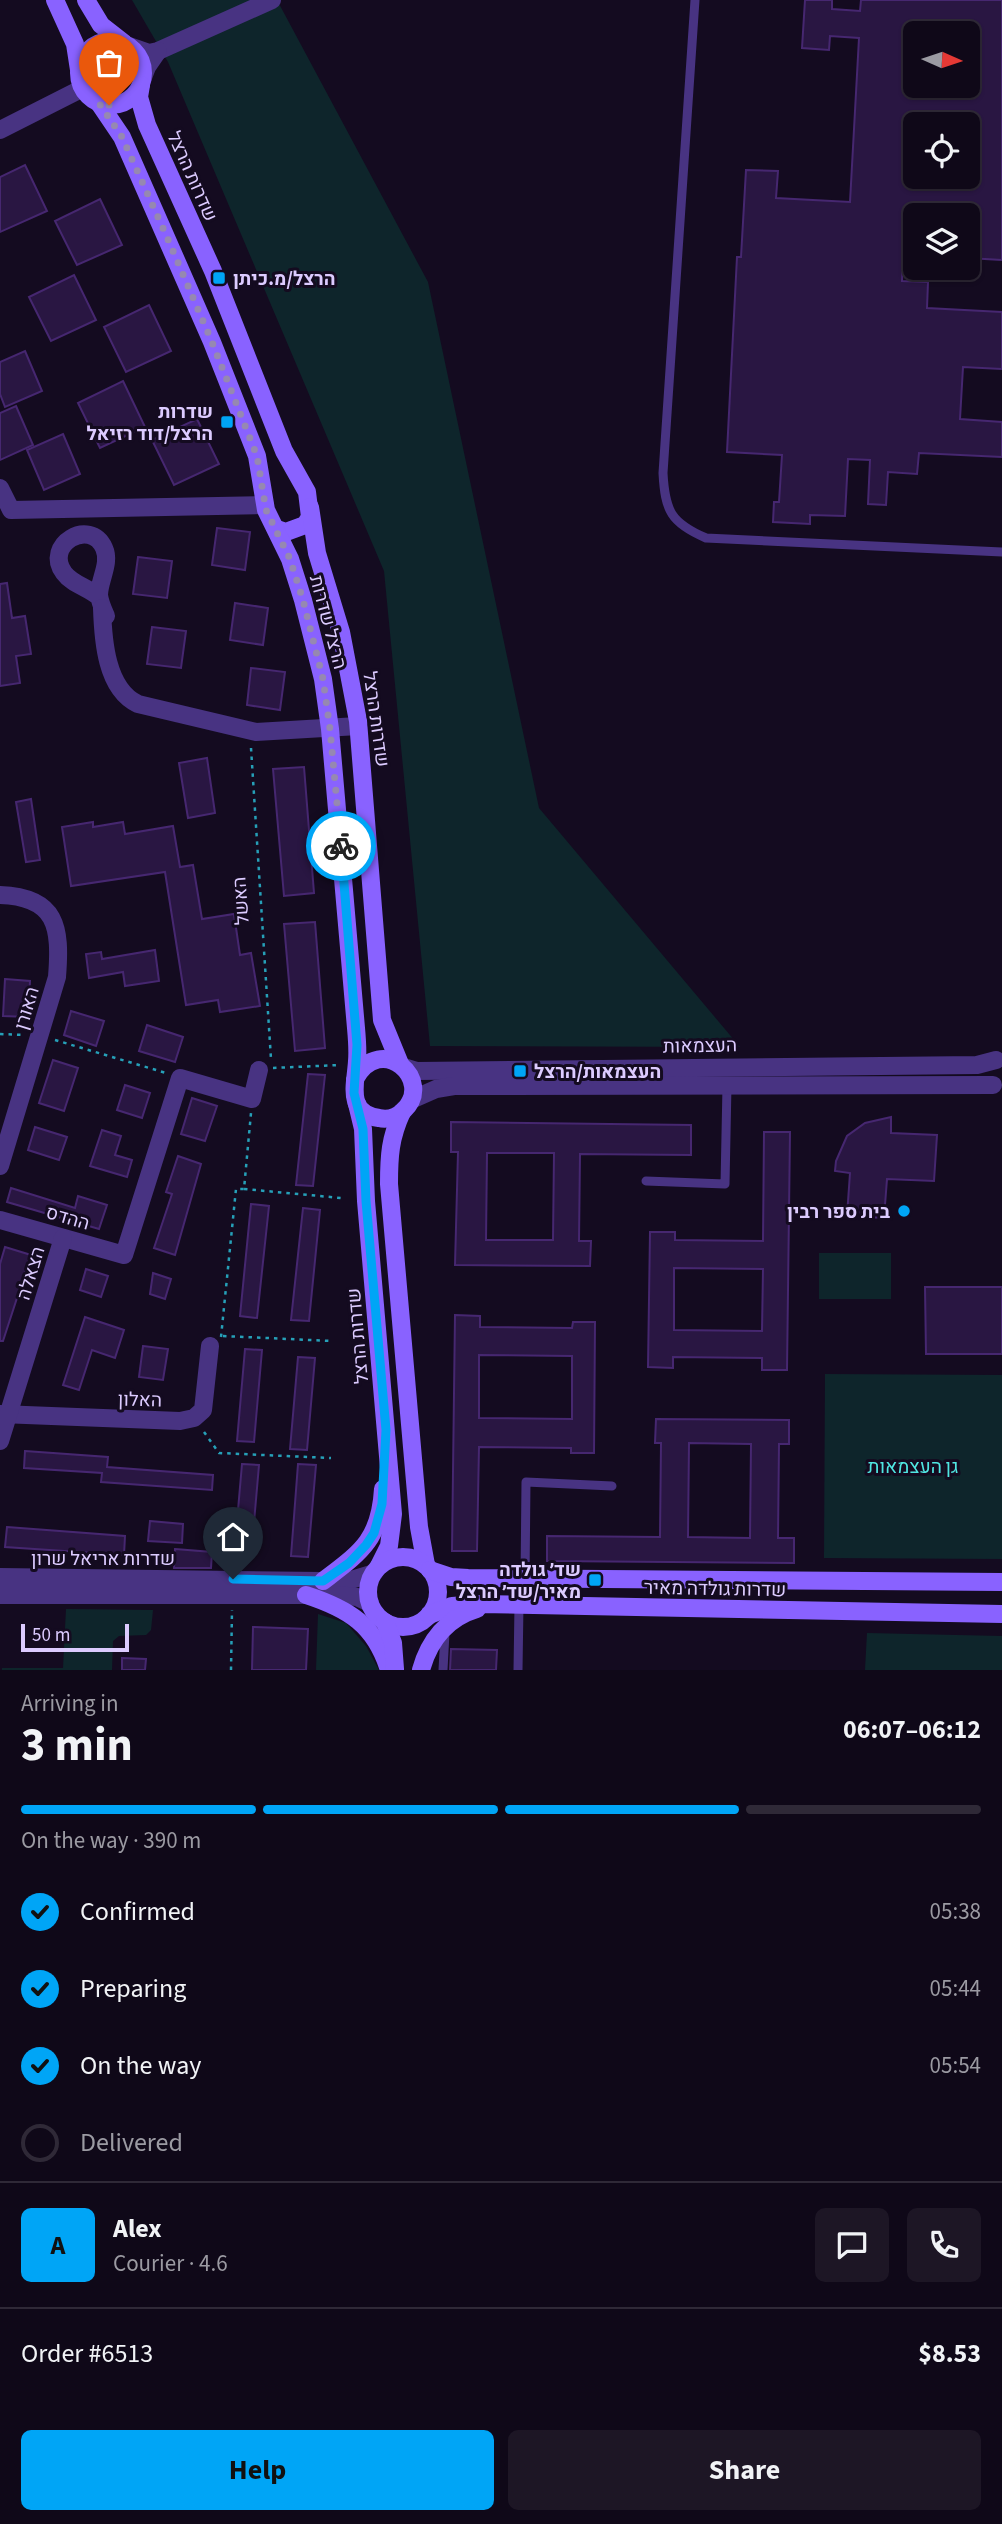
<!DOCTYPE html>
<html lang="en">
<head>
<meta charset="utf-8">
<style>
	:root { --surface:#0f0818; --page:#1d1625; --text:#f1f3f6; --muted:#9b9aa2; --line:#2f2937; --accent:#00a5f6 }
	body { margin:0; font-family:"Source Sans 3",Heebo,sans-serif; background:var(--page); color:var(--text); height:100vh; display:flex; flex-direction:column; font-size:26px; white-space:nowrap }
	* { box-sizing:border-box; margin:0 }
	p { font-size:23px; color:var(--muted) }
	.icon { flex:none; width:38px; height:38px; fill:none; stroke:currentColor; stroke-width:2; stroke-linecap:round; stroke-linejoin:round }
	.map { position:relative; height:1670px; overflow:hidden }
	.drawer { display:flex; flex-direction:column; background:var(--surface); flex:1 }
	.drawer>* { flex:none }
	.needle { width:46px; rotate:93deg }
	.fabs { position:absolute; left:903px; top:21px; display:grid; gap:14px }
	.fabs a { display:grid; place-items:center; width:77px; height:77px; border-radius:10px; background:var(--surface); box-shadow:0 2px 5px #0004,0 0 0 2px var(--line); font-size:35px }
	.scale { position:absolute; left:21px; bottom:18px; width:108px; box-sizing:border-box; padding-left:7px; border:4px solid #dccbff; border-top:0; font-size:19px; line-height:24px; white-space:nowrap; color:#dccbff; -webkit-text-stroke:5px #140b20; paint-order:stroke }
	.pin { position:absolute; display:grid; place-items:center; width:60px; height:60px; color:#fff; margin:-72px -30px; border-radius:50% 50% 50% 0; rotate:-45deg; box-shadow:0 0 7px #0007 }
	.pin .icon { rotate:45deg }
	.courier { position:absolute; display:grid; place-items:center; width:70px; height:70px; margin:-35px; border:5px solid #00a5f6; border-radius:50%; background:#fff; color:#222; box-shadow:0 2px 9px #0007 }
	.head em { font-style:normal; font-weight:700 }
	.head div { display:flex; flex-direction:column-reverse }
	.head { display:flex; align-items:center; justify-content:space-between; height:119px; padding:0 21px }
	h1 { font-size:46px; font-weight:700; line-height:52px }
	.bar { display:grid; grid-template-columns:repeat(4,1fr); gap:10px 7px; align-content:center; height:84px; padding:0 21px }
	.bar i { height:9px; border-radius:5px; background:var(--line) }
	.bar .current { background:var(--accent) }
	.bar p { grid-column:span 4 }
	.line { display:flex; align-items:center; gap:18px; padding:0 21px; border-top:2px solid var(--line) }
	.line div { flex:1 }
	.round { display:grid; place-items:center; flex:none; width:74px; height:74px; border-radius:10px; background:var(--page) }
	ol { padding:0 21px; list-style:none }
	li { display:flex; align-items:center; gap:21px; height:77px }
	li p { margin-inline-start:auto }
	li .icon { padding:7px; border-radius:50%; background:var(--accent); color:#111; stroke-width:4 }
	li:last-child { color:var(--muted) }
	li i { width:38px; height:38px; border:4px solid var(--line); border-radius:50% }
	.button { display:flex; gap:14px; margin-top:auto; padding:14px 21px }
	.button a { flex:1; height:80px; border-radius:10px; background:var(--accent); color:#111; font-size:28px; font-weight:700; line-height:80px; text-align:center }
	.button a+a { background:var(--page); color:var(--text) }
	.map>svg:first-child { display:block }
</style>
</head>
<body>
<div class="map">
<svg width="1002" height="1670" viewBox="0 0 1002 1670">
	<rect width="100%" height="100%" fill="#140b20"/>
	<g fill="#0e252b">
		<path d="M 132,0 L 277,0 L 428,282 L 539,808 L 740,1047 L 430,1046 L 384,571 L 168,62 Z"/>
		<rect x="819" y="1253" width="72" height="46"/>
		<path d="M 825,1374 L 1002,1375 L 1002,1559 L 824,1558 Z"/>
		<path d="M 66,1609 L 153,1610 L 151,1630 L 146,1635 L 119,1636 L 113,1641 L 112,1670 L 2,1670 L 2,1668 L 63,1668 Z"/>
		<path d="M 318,1614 L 346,1623 L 366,1646 L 379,1670 L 316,1670 Z"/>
		<path d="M 867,1633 L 1002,1636 L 1002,1670 L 865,1670 Z"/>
	</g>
	<g fill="#291642" stroke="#462770" stroke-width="2" fill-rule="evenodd">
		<path d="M 805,0 L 832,0 L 832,9 L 860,11 L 861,0 L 1002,0 L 1002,260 L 968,258 L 968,215 L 915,215 L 915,255 L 903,255 L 902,281 L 928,282 L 927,308 L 1002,312 L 1002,369 L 963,367 L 960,419 L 1002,422 L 1002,457 L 919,453 L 917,474 L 888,472 L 886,505 L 868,504 L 870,460 L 848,459 L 845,516 L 810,515 L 810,524 L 773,522 L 774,502 L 779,502 L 782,455 L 727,452 L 737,257 L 741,257 L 746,170 L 778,171 L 776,198 L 850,202 L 859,38 L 830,36 L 829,50 L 802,48 ZM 915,33 L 968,33 L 968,86 L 915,86 ZM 915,124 L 968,124 L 968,177 L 915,177 Z"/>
		<path d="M 25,165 L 47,211 L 0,232 L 0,177 Z"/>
		<path d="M 100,199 L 122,245 L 77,265 L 55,221 Z"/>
		<path d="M 74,275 L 96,320 L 51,341 L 29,297 Z"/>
		<path d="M 149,305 L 171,351 L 126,372 L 104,327 Z"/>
		<path d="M 25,351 L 42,391 L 5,407 L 0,394 L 0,362 Z"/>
		<path d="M 123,381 L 145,427 L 100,448 L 78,403 Z"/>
		<path d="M 16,406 L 33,445 L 0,460 L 0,413 Z"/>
		<path d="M 197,419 L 219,464 L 174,485 L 152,440 Z"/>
		<path d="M 63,434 L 80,474 L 44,490 L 27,450 Z"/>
		<path d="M 217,528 L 250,532 L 245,570 L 212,565 Z"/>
		<path d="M 138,557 L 172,561 L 167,598 L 133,594 Z"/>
		<path d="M 7,583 L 12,618 L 25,616 L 31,654 L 16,656 L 20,683 L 0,686 L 0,584 Z"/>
		<path d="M 235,603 L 268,608 L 263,645 L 230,640 Z"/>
		<path d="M 152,627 L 186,631 L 181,668 L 147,664 Z"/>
		<path d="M 251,668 L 285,672 L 280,710 L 247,705 Z"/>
		<path d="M 207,758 L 215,813 L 188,818 L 179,763 Z"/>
		<path d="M 304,767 L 314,893 L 284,896 L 273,769 Z"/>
		<path d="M 31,799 L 40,860 L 26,862 L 16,802 Z"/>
		<path d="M 93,822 L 93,827 L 123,822 L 125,834 L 173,826 L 180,867 L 193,865 L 202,919 L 234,914 L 240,955 L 251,953 L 260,1006 L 220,1012 L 218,1000 L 186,1005 L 165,872 L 71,886 L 62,827 Z"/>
		<path d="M 315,922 L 325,1048 L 295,1051 L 284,924 Z"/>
		<path d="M 155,950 L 159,981 L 125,986 L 123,972 L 89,978 L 86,954 L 101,952 L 102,959 Z"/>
		<path d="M 5,979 L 30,981 L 28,1017 L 3,1016 Z"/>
		<path d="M 71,1011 L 104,1021 L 96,1046 L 64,1035 Z"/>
		<path d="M 147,1025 L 183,1037 L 175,1062 L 139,1051 Z"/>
		<path d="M 53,1060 L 78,1068 L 64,1111 L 39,1103 Z"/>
		<path d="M 308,1074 L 325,1075 L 313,1186 L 296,1185 Z"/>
		<path d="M 125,1085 L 150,1093 L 142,1118 L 117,1110 Z"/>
		<path d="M 192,1098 L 217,1106 L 205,1141 L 181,1134 Z"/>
		<path d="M 891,1117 L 891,1133 L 937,1135 L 934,1181 L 887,1179 L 884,1218 L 847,1216 L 850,1173 L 835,1171 L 836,1161 L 847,1136 L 865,1123 Z"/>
		<path d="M 451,1122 L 691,1125 L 691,1155 L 580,1154 L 579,1241 L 591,1241 L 590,1266 L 455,1265 L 458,1152 L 451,1152 ZM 487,1153 L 554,1153 L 553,1240 L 486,1240 Z"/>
		<path d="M 35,1127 L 67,1137 L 59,1160 L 28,1150 Z"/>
		<path d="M 102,1130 L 121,1136 L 115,1155 L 132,1160 L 127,1177 L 90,1166 Z"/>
		<path d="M 764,1132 L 790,1132 L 787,1370 L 762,1370 L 762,1358 L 673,1357 L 673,1368 L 648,1367 L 650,1232 L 675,1232 L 675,1240 L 763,1241 ZM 674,1268 L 763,1269 L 762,1331 L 674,1330 Z"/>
		<path d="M 178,1156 L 201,1164 L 175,1255 L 154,1248 L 172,1194 L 166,1192 Z"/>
		<path d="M 11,1188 L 75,1208 L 78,1196 L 107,1205 L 99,1229 L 7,1202 Z"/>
		<path d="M 251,1204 L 269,1206 L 257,1318 L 240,1316 Z"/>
		<path d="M 303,1208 L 320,1210 L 309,1321 L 291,1320 Z"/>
		<path d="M 5,1247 L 31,1255 L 3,1341 L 0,1341 L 0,1264 Z"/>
		<path d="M 86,1269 L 108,1276 L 101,1297 L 80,1290 Z"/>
		<path d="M 153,1273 L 171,1279 L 165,1299 L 150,1294 Z"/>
		<path d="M 925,1287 L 1002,1287 L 1002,1354 L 926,1354 Z"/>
		<path d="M 455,1315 L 480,1316 L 480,1327 L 572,1328 L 573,1322 L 595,1322 L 594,1453 L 571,1453 L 571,1448 L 479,1447 L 477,1551 L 452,1551 ZM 479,1355 L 572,1356 L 572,1419 L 479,1418 Z"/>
		<path d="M 85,1317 L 124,1330 L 115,1358 L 92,1350 L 79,1390 L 63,1385 Z"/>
		<path d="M 143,1346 L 168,1349 L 163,1380 L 139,1377 Z"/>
		<path d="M 245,1349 L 262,1350 L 254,1442 L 237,1441 Z"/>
		<path d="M 298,1357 L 315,1358 L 307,1450 L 290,1449 Z"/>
		<path d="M 656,1419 L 789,1420 L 789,1444 L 779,1444 L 778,1538 L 794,1538 L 794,1563 L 547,1561 L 547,1536 L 660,1537 L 661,1443 L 655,1443 ZM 689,1443 L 751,1444 L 750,1538 L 688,1537 Z"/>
		<path d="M 25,1451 L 108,1457 L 107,1467 L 213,1475 L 212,1490 L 101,1482 L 102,1473 L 24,1468 Z"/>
		<path d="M 242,1464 L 259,1465 L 251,1557 L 234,1556 Z"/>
		<path d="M 298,1464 L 316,1465 L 308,1557 L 291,1556 Z"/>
		<path d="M 150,1521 L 183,1524 L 182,1543 L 148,1541 Z"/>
		<path d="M 7,1527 L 125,1536 L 124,1555 L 5,1547 Z"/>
		<path d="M 175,1549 L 212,1552 L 211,1568 L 174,1568 Z"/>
		<path d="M 253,1627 L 308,1629 L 306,1670 L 252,1670 Z"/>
		<path d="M 451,1649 L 497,1650 L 496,1670 L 450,1670 Z"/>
		<path d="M 122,1658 L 146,1659 L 145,1670 L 122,1670 Z"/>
	</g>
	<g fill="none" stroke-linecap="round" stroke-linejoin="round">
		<g stroke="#26a0b8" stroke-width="2.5" stroke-dasharray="3.5 5" stroke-linecap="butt">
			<path d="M 251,748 L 271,1059"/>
			<path d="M 0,1034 L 25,1035"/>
			<path d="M 55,1040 L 166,1073"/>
			<path d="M 273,1068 L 339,1065"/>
			<path d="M 244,1189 L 341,1198"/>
			<path d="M 223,1336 L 332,1341"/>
			<path d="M 221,1337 L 236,1189 L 244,1189 L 251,1113"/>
			<path d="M 204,1432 L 219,1453 L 331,1458"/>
			<path d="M 231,1670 L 232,1610"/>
		</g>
		<g stroke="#483382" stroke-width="9">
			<path d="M 695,0 L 663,473 C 665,511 671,523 706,538 L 1002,552"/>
			<path d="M 646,1181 L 725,1184 L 727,1085"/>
			<path d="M 525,1579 L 526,1482 L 612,1486"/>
			<path d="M 443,1670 L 445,1633"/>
			<path d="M 518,1670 L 519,1605"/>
		</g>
		<g stroke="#483382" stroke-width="18">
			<path d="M 129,46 L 149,53 L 158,51 L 272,0"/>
			<path d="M 142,80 L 147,67 L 158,51"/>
			<path d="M 0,130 L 83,88"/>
			<path d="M 0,488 L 11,510 L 265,505"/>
			<path d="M 99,597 C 89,588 72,584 64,573 C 43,545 90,517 104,548 C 111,563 99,580 99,595 C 100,603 103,609 106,616"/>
			<path d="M 102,608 C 103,640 106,689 138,704 L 256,732 L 358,726"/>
			<path d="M 0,895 C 57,897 61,927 57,977 L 0,1166"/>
			<path d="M 0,1220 L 124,1255 L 180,1078 L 252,1099 L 259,1070"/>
			<path d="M 0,1414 L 180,1421 L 194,1418 L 203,1410 L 210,1346"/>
			<path d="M 0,1441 L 63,1238"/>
		</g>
		<g stroke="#483382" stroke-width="18">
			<path d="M 404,1067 L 417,1071 L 977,1065 L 996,1060"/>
			<path d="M 411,1100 L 436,1089 L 454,1086 L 993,1085"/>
			<path d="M 0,1577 L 323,1581 L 351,1580 L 374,1573"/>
			<path d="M 0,1595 L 337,1595 L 357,1597 L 370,1603"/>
		</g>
		<g stroke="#8962ff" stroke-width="18">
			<path d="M 55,0 L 75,44 L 79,70"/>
			<path d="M 86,0 L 101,25 L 124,43"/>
			<circle cx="111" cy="73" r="32"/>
			<path d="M 141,85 L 139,97 L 147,125 L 213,271 L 284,451 L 307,492 L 310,517 L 305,525 L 286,532 L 277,529"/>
			<path d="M 99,103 L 122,137 L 212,342 L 257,456 L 266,510 L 290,559 L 303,600 L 323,679 L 330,729 L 356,1028 C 357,1039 358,1050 357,1061 C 356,1083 345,1113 379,1118 C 388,1120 397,1117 403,1111 C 436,1081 381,1031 355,1079"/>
			<path d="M 310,507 L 317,553 L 341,632 L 358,721 L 382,1020 L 400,1064"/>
			<path d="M 357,1104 L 363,1129 L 366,1201 L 393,1514 L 389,1546 L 379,1566"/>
			<path d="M 402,1112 C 390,1138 389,1156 389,1184 L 419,1527 L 426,1565"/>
			<circle cx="403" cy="1592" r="35"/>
			<path d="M 430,1570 L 451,1577 L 468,1578 L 1002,1582"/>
			<path d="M 323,1581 C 361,1552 380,1540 383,1489"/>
			<path d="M 306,1595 C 349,1609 375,1625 389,1670"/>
			<path d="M 429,1615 L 452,1606 L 480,1604 L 1002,1614"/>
			<path d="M 385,1622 L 393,1643 L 395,1669"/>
			<path d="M 421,1670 C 429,1641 447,1618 477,1609"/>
		</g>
	</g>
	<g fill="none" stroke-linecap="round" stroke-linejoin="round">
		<path stroke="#9688b1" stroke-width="7" stroke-dasharray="0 12.6" d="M 109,105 L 99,103 L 122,137 L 167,237 L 212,342 L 257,456 L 266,510 L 290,559 L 303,600 L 323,679 L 330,729 L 341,846"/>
		<path stroke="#00a5f6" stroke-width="9" d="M 233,1579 L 323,1581 L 349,1563 L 366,1545 L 374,1533 L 382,1504 L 386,1430 L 366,1201 L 363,1129 L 354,1093 L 357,1045 L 341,846"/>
	</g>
	<g fill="#00a5f6" stroke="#140b20" stroke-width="2.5">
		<rect x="212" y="271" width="14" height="14" rx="3.5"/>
		<rect x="220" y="415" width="14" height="14" rx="3.5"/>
		<rect x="513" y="1064" width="14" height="14" rx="3.5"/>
		<circle cx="904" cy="1211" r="7"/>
		<rect x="588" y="1573" width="14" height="14" rx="3.5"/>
	</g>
	<g text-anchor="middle" stroke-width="6" stroke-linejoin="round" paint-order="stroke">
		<g font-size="19" fill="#dccbff" stroke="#140b20">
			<text transform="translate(193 176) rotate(66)" y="7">שדרות הרצל</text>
			<text transform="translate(329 622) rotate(75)" y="7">הרצל שדרות</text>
			<text transform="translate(377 719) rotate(82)" y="7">שדרות הרצל</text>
			<text transform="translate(240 901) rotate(-94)" y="7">האשל</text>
			<text transform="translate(26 1008) rotate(-73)" y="7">האורן</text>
			<text transform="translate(700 1045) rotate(-1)" y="7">העצמאות</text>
			<text transform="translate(68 1217) rotate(16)" y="7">ההדס</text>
			<text transform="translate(30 1273) rotate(-73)" y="7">הצאלה</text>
			<text transform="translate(357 1336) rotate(-95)" y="7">שדרות הרצל</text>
			<text transform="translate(140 1399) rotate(1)" y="7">האלון</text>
			<text x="103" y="1565">שדרות אריאל שרון</text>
			<text transform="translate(715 1588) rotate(1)" y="7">שדרות גולדה מאיר</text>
		</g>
		<g font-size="19" font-weight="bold" fill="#dccbff" stroke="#140b20" text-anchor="end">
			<text x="233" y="285" text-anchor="start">הרצל/מ.כיתן</text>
			<text x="213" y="418">שדרות<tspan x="213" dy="22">הרצל/דוד רזיאל</tspan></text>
			<text x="534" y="1078" text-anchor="start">העצמאות/הרצל</text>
			<text x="890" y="1218">בית ספר רבין</text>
			<text x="581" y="1576">שד׳ גולדה<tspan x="581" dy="22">מאיר/שד׳ הרצל</tspan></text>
		</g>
		<g font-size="19" fill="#50e6e2" stroke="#140b20">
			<text x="913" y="1473">גן העצמאות</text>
		</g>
	</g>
</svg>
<div class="fabs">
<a><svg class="needle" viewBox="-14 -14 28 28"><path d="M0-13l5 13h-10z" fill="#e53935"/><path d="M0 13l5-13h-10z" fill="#9b9aa2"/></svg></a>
<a><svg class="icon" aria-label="locate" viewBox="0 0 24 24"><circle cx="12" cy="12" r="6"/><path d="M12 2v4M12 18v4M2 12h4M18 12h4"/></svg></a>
<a><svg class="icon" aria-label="layers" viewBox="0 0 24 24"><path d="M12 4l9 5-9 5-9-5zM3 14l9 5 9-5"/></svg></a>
</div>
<div class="scale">50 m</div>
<div class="pin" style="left:109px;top:105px;background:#ea580c"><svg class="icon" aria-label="bag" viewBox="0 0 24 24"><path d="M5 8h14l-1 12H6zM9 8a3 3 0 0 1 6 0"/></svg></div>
<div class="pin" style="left:233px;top:1579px;background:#1f2937"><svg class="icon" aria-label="home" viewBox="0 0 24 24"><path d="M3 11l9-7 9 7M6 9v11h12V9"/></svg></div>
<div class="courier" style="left:341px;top:846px"><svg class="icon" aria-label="bike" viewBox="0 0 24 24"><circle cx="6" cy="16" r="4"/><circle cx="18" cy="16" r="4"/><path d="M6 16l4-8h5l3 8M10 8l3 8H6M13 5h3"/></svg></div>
</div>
<section class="drawer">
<div class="head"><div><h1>3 min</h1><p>Arriving in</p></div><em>06:07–06:12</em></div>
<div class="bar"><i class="current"></i><i class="current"></i><i class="current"></i><i></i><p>On the way · 390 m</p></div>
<ol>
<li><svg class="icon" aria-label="check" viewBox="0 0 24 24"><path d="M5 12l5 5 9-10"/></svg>Confirmed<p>05:38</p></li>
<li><svg class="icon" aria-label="check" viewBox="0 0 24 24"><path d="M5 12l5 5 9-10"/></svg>Preparing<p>05:44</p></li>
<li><svg class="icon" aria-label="check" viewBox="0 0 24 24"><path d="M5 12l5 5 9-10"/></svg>On the way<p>05:54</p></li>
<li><i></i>Delivered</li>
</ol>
<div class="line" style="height:126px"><b class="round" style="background:var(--accent);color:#111">A</b><div><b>Alex</b><p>Courier · 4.6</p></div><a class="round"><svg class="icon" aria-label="chat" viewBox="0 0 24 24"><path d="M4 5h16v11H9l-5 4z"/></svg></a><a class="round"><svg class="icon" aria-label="phone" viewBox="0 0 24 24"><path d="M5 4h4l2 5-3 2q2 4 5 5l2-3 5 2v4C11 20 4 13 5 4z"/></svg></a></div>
<div class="line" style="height:91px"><div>Order #6513</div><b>$8.53</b></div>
<div class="button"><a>Help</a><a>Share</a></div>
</section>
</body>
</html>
